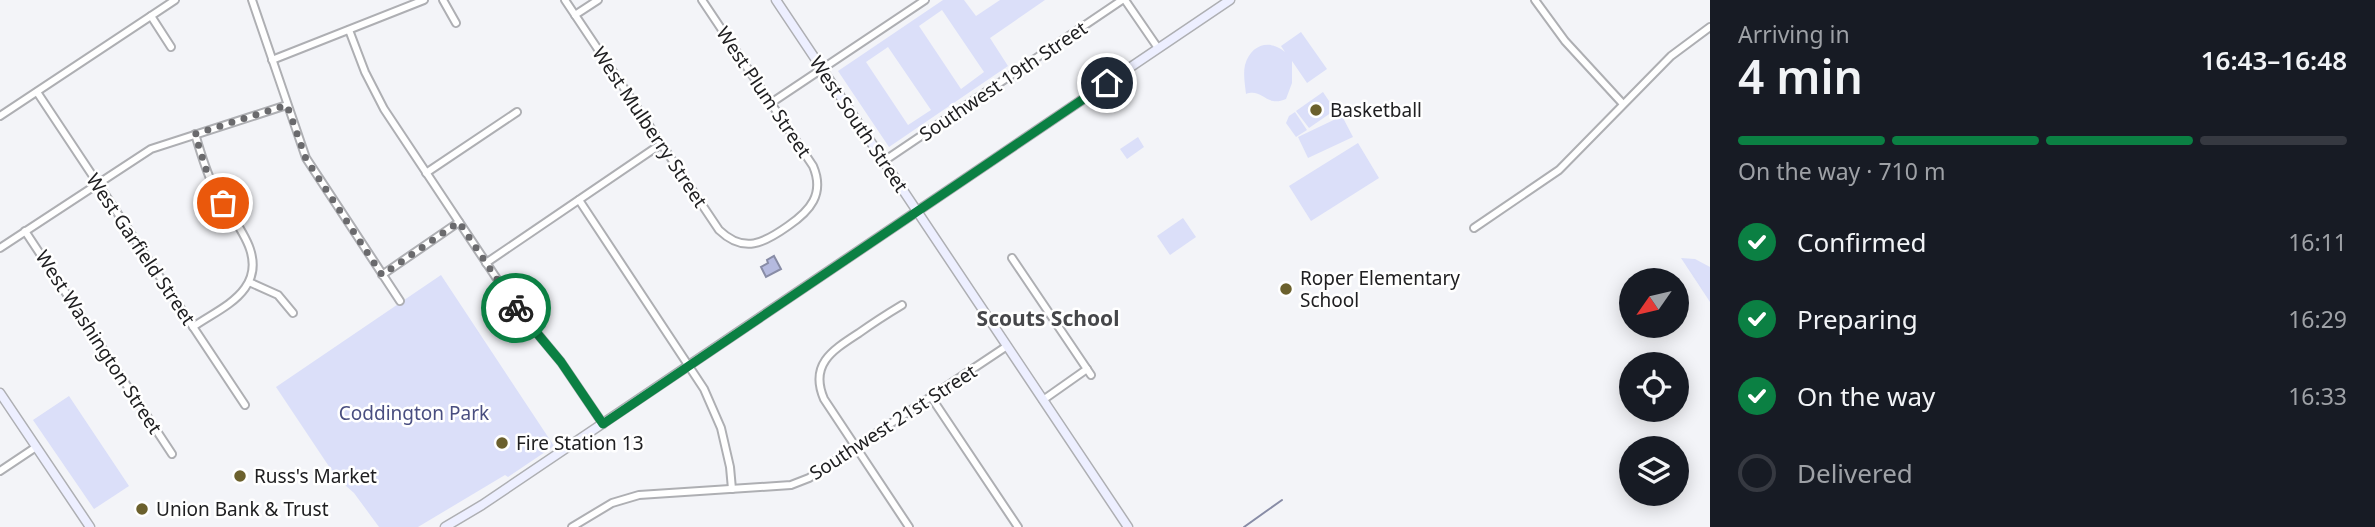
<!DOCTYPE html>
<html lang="en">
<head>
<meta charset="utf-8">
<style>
	:root { --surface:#171b24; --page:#20242c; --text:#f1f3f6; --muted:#9ea1a6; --line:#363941; --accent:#0b8043 }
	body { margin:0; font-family:"Noto Sans",sans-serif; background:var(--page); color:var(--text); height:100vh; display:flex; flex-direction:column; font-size:26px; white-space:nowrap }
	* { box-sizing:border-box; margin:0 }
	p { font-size:23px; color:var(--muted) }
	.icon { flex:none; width:38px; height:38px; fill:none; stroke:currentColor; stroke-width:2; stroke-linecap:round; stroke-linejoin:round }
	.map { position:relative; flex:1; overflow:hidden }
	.side { display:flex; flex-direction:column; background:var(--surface); width:665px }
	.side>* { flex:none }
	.needle { width:46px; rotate:236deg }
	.controls { position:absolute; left:1619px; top:268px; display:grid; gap:14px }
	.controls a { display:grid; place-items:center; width:70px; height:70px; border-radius:50%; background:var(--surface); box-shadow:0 4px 18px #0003; font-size:35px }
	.pin { position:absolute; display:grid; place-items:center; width:60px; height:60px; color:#fff; margin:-30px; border:4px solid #fff; border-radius:50%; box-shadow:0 2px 7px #0007 }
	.courier { position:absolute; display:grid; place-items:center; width:70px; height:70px; margin:-35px; border:5px solid #0b8043; border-radius:50%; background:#fff; color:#222; box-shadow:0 2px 9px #0007 }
	.head em { font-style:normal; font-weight:600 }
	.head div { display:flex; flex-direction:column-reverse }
	.head { display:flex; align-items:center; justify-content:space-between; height:119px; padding:0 28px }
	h1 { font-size:46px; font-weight:600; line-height:52px }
	.bar { display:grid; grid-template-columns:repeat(4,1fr); gap:10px 7px; align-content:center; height:84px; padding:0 28px }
	.bar i { height:9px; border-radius:5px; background:var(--line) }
	.bar .on { background:var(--accent) }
	.bar p { grid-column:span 4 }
	ol { padding:0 28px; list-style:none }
	li { display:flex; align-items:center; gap:21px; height:77px }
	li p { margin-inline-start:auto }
	li .icon { padding:7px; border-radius:50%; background:var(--accent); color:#fff; stroke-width:4 }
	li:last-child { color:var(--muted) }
	li i { width:38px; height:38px; border:4px solid var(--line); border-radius:50% }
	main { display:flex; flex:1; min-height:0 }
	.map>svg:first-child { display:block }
</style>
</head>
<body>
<main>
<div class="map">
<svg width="1710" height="527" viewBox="0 0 1710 527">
	<rect width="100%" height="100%" fill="#f3f4f8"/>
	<g fill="#dbdff9" fill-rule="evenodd">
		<path d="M 943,0 L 964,0 L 976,16 L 1000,0 L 1045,0 L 990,38 L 1008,66 L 889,147 L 838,71 ZM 942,10 L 984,72 L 961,89 L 919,26 ZM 888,47 L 931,110 L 908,125 L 866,62 Z"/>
		<path d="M 1301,32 L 1327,69 L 1307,83 L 1292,61 L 1292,83 L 1286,99 C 1266,108 1263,88 1246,94 C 1245,85 1243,74 1245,65 C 1251,44 1270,39 1285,52 L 1281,46 Z"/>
		<path d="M 1323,92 L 1335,110 L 1309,128 L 1296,111 Z"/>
		<path d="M 1295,112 L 1307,130 L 1296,137 L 1286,123 L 1289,116 Z"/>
		<path d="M 1342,116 L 1353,137 L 1308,158 L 1298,137 Z"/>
		<path d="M 1138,137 L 1144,147 L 1127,159 L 1120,149 Z"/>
		<path d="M 1358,143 L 1379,178 L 1311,221 L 1289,186 Z"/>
		<path d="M 1183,218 L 1196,237 L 1170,255 L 1157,236 Z"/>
		<path d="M 1681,258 L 1695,259 L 1710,267 L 1710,302 Z"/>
		<path d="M 441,275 L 554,446 L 508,477 L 505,475 L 418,527 L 379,527 L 354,493 L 336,477 L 276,387 Z"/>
		<path d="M 69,396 L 129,486 L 94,509 L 33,420 Z"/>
	</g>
	<path fill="#b5badf" stroke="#888ca6" stroke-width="2" d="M 774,256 L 781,269 L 766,277 L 761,267 L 768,263 L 767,260 Z"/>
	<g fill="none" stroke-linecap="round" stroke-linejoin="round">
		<path stroke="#888ca6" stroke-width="2" d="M 1244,527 L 1282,500"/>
		<defs>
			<g id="street">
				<path d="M 252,0 L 306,158 L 400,301"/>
				<path d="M 443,0 L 456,23"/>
				<path d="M 565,0 L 719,230 C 744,254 764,243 788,226 C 810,211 825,194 813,166 L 702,0"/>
				<path d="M 1125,0 L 1158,48"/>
				<path d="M 1535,0 L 1565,41 L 1623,104"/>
				<path d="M 575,15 L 598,0"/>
				<path d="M 151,16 L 171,47"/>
				<path d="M 349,30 L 365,72 L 384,109 L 517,309 L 561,362 L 603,424"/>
				<path d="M 272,60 L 424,0"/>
				<path d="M 37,92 L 245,405"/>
				<path d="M 771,103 L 925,0"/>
				<path d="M 0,116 L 175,0"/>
				<path d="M 884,161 L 1122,0"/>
				<path d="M 426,173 L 517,112"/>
				<path d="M 579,200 L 704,389 L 721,428 L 730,467 L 732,489"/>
				<path d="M 1474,228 L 1559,170 L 1671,56 L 1710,27"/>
				<path d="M 25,231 L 172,454"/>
				<path d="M 0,248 L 151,149 L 287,105"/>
				<path d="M 1012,258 L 1091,375"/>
				<path d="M 486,263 L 661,144"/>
				<path d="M 382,275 L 459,222"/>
				<path d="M 249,282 L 278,295 L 293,313"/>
				<path d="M 902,305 C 887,314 873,323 859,333 C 833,350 809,364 824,399 L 909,527"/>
				<path d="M 193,327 C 210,315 233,305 245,288 C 269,255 231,219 216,191 C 206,173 201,153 195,134"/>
				<path d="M 931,397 L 1018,527"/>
				<path d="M 1043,400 L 1087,369"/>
				<path d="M 0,471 L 36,447"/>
				<path d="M 572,527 L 612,503 L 639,495 L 791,485 L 809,478 L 1007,346"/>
			</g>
			<g id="secondary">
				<path d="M 776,0 L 1128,527"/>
				<path d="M 0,393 L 90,527"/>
				<path d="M 445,527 L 482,505 L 1230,0"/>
			</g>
		</defs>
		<use href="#street" stroke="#aeafb3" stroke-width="10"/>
		<use href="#secondary" stroke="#aeafb3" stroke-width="11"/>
		<use href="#street" stroke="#fff" stroke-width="6"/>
		<use href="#secondary" stroke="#edefff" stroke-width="8"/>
	</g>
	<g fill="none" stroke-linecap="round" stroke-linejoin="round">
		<path stroke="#6a6a6d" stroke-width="7" stroke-dasharray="0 12.6" d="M 223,203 L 206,169 L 195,134 L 287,105 L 306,159 L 382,275 L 459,222 L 516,308"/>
		<path stroke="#0b8043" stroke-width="9" d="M 516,308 L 561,362 L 603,424 L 1107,83"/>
	</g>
	<g fill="#6b602d" stroke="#fff" stroke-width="2.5">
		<circle cx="1316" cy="110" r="7"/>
		<circle cx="1286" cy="289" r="7"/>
		<circle cx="502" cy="443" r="7"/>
		<circle cx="240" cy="476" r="7"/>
		<circle cx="142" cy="509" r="7"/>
	</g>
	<g text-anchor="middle" stroke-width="5" stroke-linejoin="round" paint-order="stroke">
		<g font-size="19" fill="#202022" stroke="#fff">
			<text transform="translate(1003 81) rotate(-34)" y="7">Southwest 19th Street</text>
			<text transform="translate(764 92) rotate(56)" y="7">West Plum Street</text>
			<text transform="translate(859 124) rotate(56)" y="7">West South Street</text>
			<text transform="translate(650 127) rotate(56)" y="7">West Mulberry Street</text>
			<text transform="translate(141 249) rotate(56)" y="7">West Garfield Street</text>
			<text transform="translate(99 342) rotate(57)" y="7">West Washington Street</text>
			<text transform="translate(893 422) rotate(-33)" y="7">Southwest 21st Street</text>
		</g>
		<g font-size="19" fill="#202022" stroke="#fff" text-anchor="start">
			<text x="1330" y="117">Basketball</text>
			<text x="1300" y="285">Roper Elementary<tspan x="1300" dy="22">School</tspan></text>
			<text x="516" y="450">Fire Station 13</text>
			<text x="254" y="483">Russ's Market</text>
			<text x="156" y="516">Union Bank &amp; Trust</text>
		</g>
		<g font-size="19" fill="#494e80" stroke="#fff">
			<text x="414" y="420">Coddington Park</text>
		</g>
		<g font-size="21" font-weight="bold" fill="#46474a" stroke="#fff">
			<text x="1048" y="326">Scouts School</text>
		</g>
	</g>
</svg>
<div class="controls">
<a><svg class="needle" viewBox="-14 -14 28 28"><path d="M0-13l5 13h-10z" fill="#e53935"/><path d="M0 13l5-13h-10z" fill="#9ea1a6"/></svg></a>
<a><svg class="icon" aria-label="locate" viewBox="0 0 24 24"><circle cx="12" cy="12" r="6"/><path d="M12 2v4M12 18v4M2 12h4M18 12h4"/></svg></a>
<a><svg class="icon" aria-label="layers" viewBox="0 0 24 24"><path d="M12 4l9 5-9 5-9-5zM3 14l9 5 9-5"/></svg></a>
</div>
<div class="pin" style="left:223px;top:203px;background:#ea580c"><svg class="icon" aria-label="bag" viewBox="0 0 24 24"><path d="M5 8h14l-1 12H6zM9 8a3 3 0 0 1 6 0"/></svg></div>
<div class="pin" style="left:1107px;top:83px;background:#1f2937"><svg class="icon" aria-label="home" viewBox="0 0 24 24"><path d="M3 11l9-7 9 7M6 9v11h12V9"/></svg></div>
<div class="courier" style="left:516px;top:308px"><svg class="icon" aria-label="bike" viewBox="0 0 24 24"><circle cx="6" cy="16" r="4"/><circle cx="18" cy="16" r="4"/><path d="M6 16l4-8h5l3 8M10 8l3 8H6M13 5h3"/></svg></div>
</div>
<section class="side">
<div class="head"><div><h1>4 min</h1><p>Arriving in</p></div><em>16:43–16:48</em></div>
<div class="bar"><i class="on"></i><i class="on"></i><i class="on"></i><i></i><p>On the way · 710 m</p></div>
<ol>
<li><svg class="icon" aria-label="check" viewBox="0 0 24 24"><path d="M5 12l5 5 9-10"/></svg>Confirmed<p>16:11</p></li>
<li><svg class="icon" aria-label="check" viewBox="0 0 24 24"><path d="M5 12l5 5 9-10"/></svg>Preparing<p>16:29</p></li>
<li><svg class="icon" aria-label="check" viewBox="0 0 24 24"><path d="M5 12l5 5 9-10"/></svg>On the way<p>16:33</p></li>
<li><i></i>Delivered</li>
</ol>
</section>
</main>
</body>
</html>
